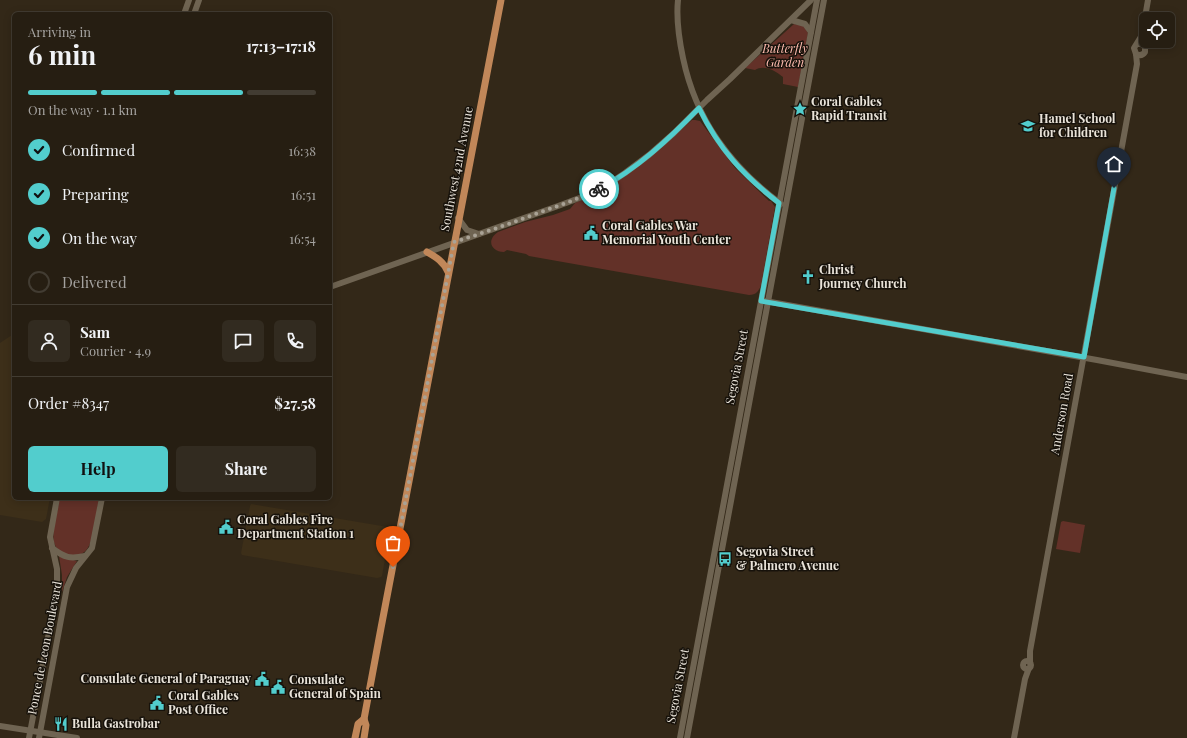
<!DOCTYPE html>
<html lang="en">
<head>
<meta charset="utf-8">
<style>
	:root { --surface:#261e12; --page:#322b20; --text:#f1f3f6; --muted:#a4a29f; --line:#423c32; --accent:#52cdcd }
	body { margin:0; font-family:"Playfair Display",serif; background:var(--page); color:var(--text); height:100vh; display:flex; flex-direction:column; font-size:15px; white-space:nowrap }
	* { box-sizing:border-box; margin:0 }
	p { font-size:13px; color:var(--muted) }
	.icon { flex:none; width:22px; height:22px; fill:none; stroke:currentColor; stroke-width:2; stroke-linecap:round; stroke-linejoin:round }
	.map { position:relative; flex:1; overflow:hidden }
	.side { position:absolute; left:12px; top:12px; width:320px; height:488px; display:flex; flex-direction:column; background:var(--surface); border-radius:6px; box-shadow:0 2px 10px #0003,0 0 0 1px var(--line) }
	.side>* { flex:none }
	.buttons { position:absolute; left:1139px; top:12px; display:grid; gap:8px }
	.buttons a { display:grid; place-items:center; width:36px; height:36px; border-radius:6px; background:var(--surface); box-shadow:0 2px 10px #0003,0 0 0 1px var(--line); font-size:20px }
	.pin { position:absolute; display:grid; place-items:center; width:34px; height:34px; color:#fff; margin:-41px -17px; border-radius:50% 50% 50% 0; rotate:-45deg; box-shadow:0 0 4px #0007 }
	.pin .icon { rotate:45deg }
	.courier { position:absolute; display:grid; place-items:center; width:40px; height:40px; margin:-20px; border:3px solid #52cdcd; border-radius:50%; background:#fff; color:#222; box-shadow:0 1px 5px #0007 }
	.head em { font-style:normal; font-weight:700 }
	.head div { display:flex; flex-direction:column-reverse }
	.head { display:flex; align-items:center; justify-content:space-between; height:68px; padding:0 16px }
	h1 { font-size:26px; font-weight:700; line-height:30px }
	.bar { display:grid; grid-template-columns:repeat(4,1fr); gap:6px 4px; align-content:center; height:48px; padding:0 16px }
	.bar i { height:5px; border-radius:3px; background:var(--line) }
	.bar .on { background:var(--accent) }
	.bar p { grid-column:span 4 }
	.line { display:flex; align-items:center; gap:10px; padding:0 16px; border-top:1px solid var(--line) }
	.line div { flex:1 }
	.round { display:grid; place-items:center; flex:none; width:42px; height:42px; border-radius:6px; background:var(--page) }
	ol { padding:0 16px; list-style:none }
	li { display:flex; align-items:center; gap:12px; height:44px }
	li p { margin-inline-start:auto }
	li .icon { padding:4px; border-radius:50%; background:var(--accent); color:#111; stroke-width:4 }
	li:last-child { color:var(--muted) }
	li i { width:22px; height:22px; border:2px solid var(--line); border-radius:50% }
	.cta { display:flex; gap:8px; margin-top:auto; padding:8px 16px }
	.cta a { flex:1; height:46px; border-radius:6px; background:var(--accent); color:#111; font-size:16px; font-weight:700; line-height:46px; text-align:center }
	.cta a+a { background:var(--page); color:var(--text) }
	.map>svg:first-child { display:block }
</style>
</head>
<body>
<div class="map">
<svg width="1187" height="738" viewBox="0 0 1187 738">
	<rect width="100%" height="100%" fill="#332818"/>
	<g fill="#3d2f19">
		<path d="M 12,335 L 14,335 L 14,498 L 50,498 L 46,519 L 42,522 L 0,515 L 0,343 Z"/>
		<path d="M 251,504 L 388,527 L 390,531 L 382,576 L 381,577 L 377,578 L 242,555 L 241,553 L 250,506 Z"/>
	</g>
	<g fill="#633128">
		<path d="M 794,24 L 804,26 L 808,33 L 798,87 L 783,84 L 783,77 C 776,71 764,64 755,70 L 745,68 Z"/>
		<path d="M 692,120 L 695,120 L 700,121 L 735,168 L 769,201 L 771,201 L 775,207 L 761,285 C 759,291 756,295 749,295 L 529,256 L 526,254 L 507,250 L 504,252 C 491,252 486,240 498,232 L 525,222 L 553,215 L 570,209 L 575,203 L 602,191 L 662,147 Z"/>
		<path d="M 60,498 L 99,498 C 97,509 94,541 87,549 C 84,554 77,556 71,555 C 51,552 52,538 55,522 C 57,514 58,506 60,498 Z"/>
		<path d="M 1063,521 L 1085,525 L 1080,553 L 1056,549 L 1061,522 Z"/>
		<path d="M 59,556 L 77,561 L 67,577 L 62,592 L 62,575 Z"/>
	</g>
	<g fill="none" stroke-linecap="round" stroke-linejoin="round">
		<g stroke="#6f6452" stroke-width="6">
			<path d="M 678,0 C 676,19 679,39 683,58 C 696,120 730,166 781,204"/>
			<path d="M 184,14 L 189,0"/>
			<path d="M 194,14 L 199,0"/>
			<path d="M 791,20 L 805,24 L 811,32"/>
			<path d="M 1138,44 L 1142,44 L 1145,46 L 1145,52 C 1143,55 1140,56 1136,54 L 1134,48 L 1142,35 L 1148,0"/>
			<path d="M 458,218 L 467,230 L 479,234"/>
			<path d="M 330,287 L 558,206 L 582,197 L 607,185 L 625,173 L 649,155 L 674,133 L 707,100 L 730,79 L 811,0"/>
			<path d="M 765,301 L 1097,360 L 1187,377"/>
			<path d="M 52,548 C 65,558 70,559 85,556"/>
			<circle cx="1027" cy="665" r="4"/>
			<path d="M 1030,663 L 1030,651 L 1137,64 L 1136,54"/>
			<path d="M 0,726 L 77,738"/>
			<path d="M 29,738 L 57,590 L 57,569 L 50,537 L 57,498"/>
			<path d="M 39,738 L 67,587 L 76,568 L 92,548 L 102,498"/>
			<path d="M 680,738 L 817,0"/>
			<path d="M 687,738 L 824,0"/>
			<path d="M 1014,738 L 1025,679 L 1029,668"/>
		</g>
		<g stroke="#c18759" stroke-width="7">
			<path d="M 427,252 C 436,257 444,262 448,272"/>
			<path d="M 355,738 L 358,724 L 364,719"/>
			<path d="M 364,738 L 366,725 L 364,719 L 381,628 L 501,0"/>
		</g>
	</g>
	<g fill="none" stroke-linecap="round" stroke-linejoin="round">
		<path stroke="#a9a295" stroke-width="4" stroke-dasharray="0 7.2" d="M 393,567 L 454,242 C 484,233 514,222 544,211 C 563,204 581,198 599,189"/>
		<path stroke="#52cdcd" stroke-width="5" d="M 599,189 C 637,169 669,139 699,108 C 719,149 743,175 779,203 L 761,301 L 1084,357 L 1114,188"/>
	</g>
	<defs>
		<symbol id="sight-bare" viewBox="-9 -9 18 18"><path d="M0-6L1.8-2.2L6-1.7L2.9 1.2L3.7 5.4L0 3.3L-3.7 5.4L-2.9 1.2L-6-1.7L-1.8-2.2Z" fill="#52cdcd" stroke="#17120b" stroke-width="2.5" paint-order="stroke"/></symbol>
		<symbol id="school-bare" viewBox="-9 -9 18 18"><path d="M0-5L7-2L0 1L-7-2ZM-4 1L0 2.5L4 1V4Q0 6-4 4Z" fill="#52cdcd" stroke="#17120b" stroke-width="2.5" paint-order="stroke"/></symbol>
		<symbol id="civic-bare" viewBox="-9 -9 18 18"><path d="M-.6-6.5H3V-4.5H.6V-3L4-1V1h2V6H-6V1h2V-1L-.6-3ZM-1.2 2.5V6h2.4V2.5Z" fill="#52cdcd" stroke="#17120b" stroke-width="2.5" paint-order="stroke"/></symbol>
		<symbol id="church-bare" viewBox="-9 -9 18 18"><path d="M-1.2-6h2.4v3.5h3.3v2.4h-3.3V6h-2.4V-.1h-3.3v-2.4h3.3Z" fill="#52cdcd" stroke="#17120b" stroke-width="2.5" paint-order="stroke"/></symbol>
		<symbol id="bus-bare" viewBox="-9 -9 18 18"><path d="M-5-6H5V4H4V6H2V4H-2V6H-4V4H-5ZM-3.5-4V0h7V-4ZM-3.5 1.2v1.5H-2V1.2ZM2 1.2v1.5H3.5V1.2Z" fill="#52cdcd" stroke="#17120b" stroke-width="2.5" paint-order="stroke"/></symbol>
		<symbol id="restaurant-bare" viewBox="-9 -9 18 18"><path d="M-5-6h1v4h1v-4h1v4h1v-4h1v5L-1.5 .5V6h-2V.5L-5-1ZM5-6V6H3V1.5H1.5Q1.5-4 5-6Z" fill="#52cdcd" stroke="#17120b" stroke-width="2.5" paint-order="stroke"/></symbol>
	</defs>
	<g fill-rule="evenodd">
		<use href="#sight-bare" x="790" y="99" width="20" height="20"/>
		<use href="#school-bare" x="1018" y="116" width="20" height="20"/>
		<use href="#civic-bare" x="581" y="223" width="20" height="20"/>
		<use href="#church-bare" x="798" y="267" width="20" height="20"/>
		<use href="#civic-bare" x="216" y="517" width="20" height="20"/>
		<use href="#bus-bare" x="715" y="549" width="20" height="20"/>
		<use href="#civic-bare" x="252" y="669" width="20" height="20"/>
		<use href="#civic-bare" x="268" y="677" width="20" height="20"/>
		<use href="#civic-bare" x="147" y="693" width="20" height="20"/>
		<use href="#restaurant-bare" x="51" y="714" width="20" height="20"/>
	</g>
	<g text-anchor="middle" stroke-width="3" stroke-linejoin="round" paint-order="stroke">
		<g font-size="12" font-style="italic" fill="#ffbcaf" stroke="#17120b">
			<text x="785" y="53">Butterfly<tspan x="785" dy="14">Garden</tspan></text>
		</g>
		<g font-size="12" font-weight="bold" fill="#e9e3d9" stroke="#17120b" text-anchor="start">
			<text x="811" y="106">Coral Gables<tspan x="811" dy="14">Rapid Transit</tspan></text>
			<text x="1039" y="123">Hamel School<tspan x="1039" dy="14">for Children</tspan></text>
			<text x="602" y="230">Coral Gables War<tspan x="602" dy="14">Memorial Youth Center</tspan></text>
			<text x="819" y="274">Christ<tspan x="819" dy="14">Journey Church</tspan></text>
			<text x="237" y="524">Coral Gables Fire<tspan x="237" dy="14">Department Station 1</tspan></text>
			<text x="736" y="556">Segovia Street<tspan x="736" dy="14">&amp; Palmero Avenue</tspan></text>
			<text x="251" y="683" text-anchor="end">Consulate General of Paraguay</text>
			<text x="289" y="684">Consulate<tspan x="289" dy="14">General of Spain</tspan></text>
			<text x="168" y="700">Coral Gables<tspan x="168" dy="14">Post Office</tspan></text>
			<text x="72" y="728">Bulla Gastrobar</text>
		</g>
		<g font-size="12" fill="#e9e3d9" stroke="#17120b">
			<text transform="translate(457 169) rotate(-79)" y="4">Southwest 42nd Avenue</text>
			<text transform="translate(737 367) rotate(-79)" y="4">Segovia Street</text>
			<text transform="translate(1062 414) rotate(-80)" y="4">Anderson Road</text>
			<text transform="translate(45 648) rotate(-79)" y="4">Ponce de Leon Boulevard</text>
			<text transform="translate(678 686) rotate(-79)" y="4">Segovia Street</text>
		</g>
	</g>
</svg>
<div class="buttons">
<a><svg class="icon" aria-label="locate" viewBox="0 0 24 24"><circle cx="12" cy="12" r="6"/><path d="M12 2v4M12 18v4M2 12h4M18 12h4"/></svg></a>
</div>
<div class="pin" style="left:393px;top:567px;background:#ea580c"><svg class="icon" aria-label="bag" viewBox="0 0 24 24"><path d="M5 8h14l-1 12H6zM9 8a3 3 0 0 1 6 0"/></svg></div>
<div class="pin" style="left:1114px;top:188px;background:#1f2937"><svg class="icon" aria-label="home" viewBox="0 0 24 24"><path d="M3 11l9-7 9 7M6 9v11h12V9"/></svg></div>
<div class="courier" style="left:599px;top:189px"><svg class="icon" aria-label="bike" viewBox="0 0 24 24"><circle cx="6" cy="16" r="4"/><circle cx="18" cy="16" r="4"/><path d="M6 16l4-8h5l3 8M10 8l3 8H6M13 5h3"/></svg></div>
<section class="side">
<div class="head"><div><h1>6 min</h1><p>Arriving in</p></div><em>17:13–17:18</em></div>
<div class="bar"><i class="on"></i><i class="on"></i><i class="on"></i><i></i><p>On the way · 1.1 km</p></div>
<ol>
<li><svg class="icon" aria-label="check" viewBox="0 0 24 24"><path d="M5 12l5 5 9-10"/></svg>Confirmed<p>16:38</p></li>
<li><svg class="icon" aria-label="check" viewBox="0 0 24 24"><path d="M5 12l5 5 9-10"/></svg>Preparing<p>16:51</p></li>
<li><svg class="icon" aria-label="check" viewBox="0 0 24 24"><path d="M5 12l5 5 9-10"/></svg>On the way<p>16:54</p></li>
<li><i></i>Delivered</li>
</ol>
<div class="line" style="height:72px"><a class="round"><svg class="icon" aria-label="person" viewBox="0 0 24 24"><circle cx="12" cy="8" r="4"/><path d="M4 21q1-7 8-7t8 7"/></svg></a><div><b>Sam</b><p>Courier · 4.9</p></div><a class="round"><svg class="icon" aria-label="chat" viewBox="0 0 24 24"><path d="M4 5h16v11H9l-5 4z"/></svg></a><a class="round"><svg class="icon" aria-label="phone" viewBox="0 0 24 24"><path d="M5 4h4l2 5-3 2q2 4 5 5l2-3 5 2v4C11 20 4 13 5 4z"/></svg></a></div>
<div class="line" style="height:52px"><div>Order #8347</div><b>$27.58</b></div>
<div class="cta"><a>Help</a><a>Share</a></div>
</section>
</div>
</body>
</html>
